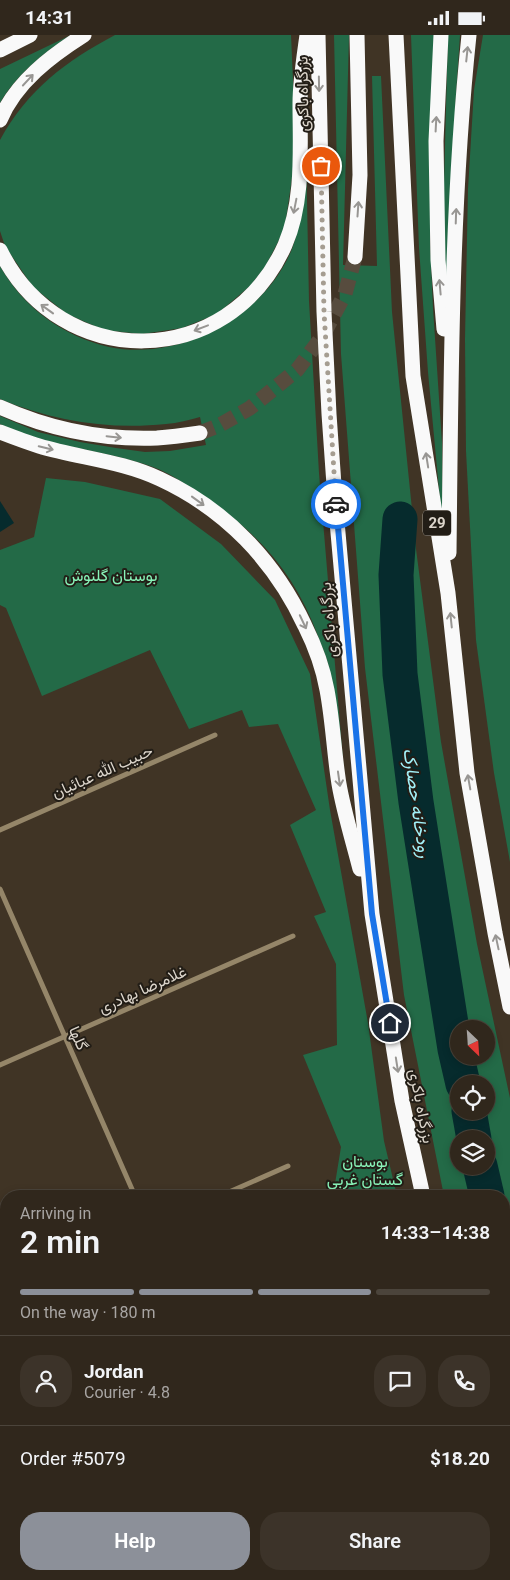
<!DOCTYPE html>
<html lang="en">
<head>
<meta charset="utf-8">
<style>
	:root { --surface:#30271c; --page:#3c3329; --text:#f1f3f6; --muted:#a8a5a3; --line:#4b443b; --accent:#8c9099 }
	body { margin:0; font-family:Roboto,Vazirmatn,sans-serif; background:var(--page); color:var(--text); height:100vh; display:flex; flex-direction:column; font-size:19px; white-space:nowrap }
	* { box-sizing:border-box; margin:0 }
	p { font-size:16px; color:var(--muted) }
	.icon { flex:none; width:28px; height:28px; fill:none; stroke:currentColor; stroke-width:2; stroke-linecap:round; stroke-linejoin:round }
	.map { position:relative; flex:1; overflow:hidden }
	.details { position:absolute; left:0px; top:1155px; width:510px; height:390px; display:flex; flex-direction:column; background:var(--surface); border-radius:20px 20px 0 0; box-shadow:0 2px 8px #0003,0 0 0 1px var(--line) }
	.details>* { flex:none }
	.needle { width:32px; rotate:155deg }
	.fabs { position:absolute; left:450px; top:985px; display:grid; gap:10px }
	.fabs a { display:grid; place-items:center; width:45px; height:45px; border-radius:50%; background:var(--surface); box-shadow:0 2px 8px #0003,0 0 0 1px var(--line); font-size:25px }
	.pin { position:absolute; display:grid; place-items:center; width:42px; height:42px; color:#fff; margin:-21px; border:2px solid #fff; border-radius:50%; box-shadow:0 1px 5px #0007 }
	.courier { position:absolute; display:grid; place-items:center; width:50px; height:50px; margin:-25px; border:4px solid #1a73e8; border-radius:50%; background:#fff; color:#222; box-shadow:0 1px 6px #0007 }
	.head em { font-style:normal; font-weight:600 }
	.head div { display:flex; flex-direction:column-reverse }
	.head { display:flex; align-items:center; justify-content:space-between; height:85px; padding:0 20px }
	h1 { font-size:32px; font-weight:600; line-height:38px }
	.bar { display:grid; grid-template-columns:repeat(4,1fr); gap:8px 5px; align-content:center; height:60px; padding:0 20px }
	.bar i { height:6px; border-radius:4px; background:var(--line) }
	.bar .on { background:var(--accent) }
	.bar p { grid-column:span 4 }
	.line { display:flex; align-items:center; gap:12px; padding:0 20px; border-top:1px solid var(--line) }
	.line div { flex:1 }
	.round { display:grid; place-items:center; flex:none; width:52px; height:52px; border-radius:20px; background:var(--page) }
	.button { display:flex; gap:10px; margin-top:auto; padding:10px 20px }
	.button a { flex:1; height:58px; border-radius:20px; background:var(--accent); color:#fff; font-size:20px; font-weight:600; line-height:58px; text-align:center }
	.button a+a { background:var(--page); color:var(--text) }
	.status { display:flex; justify-content:space-between; align-items:center; height:35px; padding:0 25px; background:var(--surface); direction:ltr }
	.status svg { height:14px; fill:currentColor }
	.map>svg:first-child { display:block }
</style>
</head>
<body>
<div class="status"><b>14:31</b><svg viewBox="0 0 49 12"><path d="M0 12V9h3v3zM5 12V6h3v6zM10 12V3h3v9zM15 12V0h3v12zM26 1h20v11H26zM47 4h2v5h-2z"/></svg></div>
<div class="map">
<svg width="510" height="1545" viewBox="0 0 510 1545">
	<rect width="100%" height="100%" fill="#403425"/>
	<g fill="#236a47" fill-rule="evenodd">
		<path d="M 71,0 C 44,17 16,40 0,68 L 0,34 Z"/>
		<path d="M 115,0 L 291,0 L 296,115 L 285,191 L 278,207 L 265,232 L 250,251 L 217,279 L 182,293 L 142,299 L 104,295 L 67,279 L 33,252 L 5,211 L 0,196 L 0,105 C 27,55 66,26 115,0 Z"/>
		<path d="M 334,0 L 349,0 L 343,230 L 377,231 L 372,41 L 381,41 L 392,277 L 416,514 L 441,707 L 477,909 L 510,1063 L 510,1457 L 504,1433 L 504,1161 L 444,1161 L 404,960 L 365,633 L 341,319 ZM 459,994 L 486,994 L 486,1021 L 459,1021 ZM 459,1049 L 486,1049 L 486,1076 L 459,1076 ZM 459,1104 L 486,1104 L 486,1131 L 459,1131 Z"/>
		<path d="M 411,0 L 434,0 L 430,204 L 433,273 L 442,408 L 443,497 L 428,337 L 419,213 Z"/>
		<path d="M 448,0 L 460,0 L 456,59 L 447,286 L 443,185 Z"/>
		<path d="M 483,0 L 510,0 L 510,827 L 494,738 L 476,605 L 466,416 L 465,304 L 468,154 L 474,55 Z"/>
		<path d="M 305,64 L 309,266 L 319,438 L 345,749 C 339,710 336,669 328,629 C 326,620 321,610 318,601 C 297,544 264,503 214,469 C 195,456 175,440 153,432 C 103,414 48,413 0,389 L 0,381 L 38,397 L 80,407 L 116,413 L 145,417 L 170,416 L 206,410 L 200,382 C 189,385 178,388 166,389 C 109,395 53,386 0,364 L 0,231 C 23,272 62,301 109,312 C 181,327 265,281 292,214 C 301,191 300,168 301,143 C 302,117 303,90 305,64 Z"/>
		<path d="M 46,443 L 85,447 L 160,464 L 221,509 L 275,565 L 310,639 L 330,775 L 368,988 L 384,1106 L 397,1161 L 333,1161 L 341,1112 L 303,1020 L 337,1010 L 336,929 L 314,881 L 326,877 L 290,790 L 316,775 L 278,689 L 249,692 L 242,675 L 189,694 L 150,615 L 42,661 L 6,573 L 0,570 L 0,515 L 34,502 Z"/>
		<path d="M 6,1380 L 6,1413 L 0,1409 L 0,1382 Z"/>
		<path d="M 0,1466 L 6,1471 L 6,1539 L 69,1539 L 56,1545 L 6,1545 L 0,1533 Z"/>
		<path d="M 182,1539 L 487,1539 L 489,1545 L 189,1545 Z"/>
	</g>
	<path fill="#062b2d" d="M 0,466 L 14,488 L 0,497 Z"/>
	<g fill="none" stroke-linecap="round" stroke-linejoin="round">
		<g stroke="#062b2d" stroke-width="35">
			<path d="M 400,484 L 396,540 L 400,639 L 416,767 L 455,1014 L 463,1049"/>
			<path d="M 469,1076 L 474,1104"/>
			<path d="M 480,1131 L 487,1161"/>
			<path d="M 504,1242 L 510,1271"/>
		</g>
		<path stroke="#574c3e" stroke-width="15" stroke-dasharray="15 8" stroke-linecap="butt" d="M 200,398 L 218,391 L 250,373 L 297,335 L 322,302 L 345,259 L 355,222"/>
		<g stroke="#958669" stroke-width="5">
			<path d="M 0,795 L 215,700"/>
			<path d="M 0,854 L 135,1161"/>
			<path d="M 0,1030 L 293,901"/>
			<path d="M 220,1161 L 288,1131"/>
			<path d="M 0,1256 L 6,1254"/>
			<path d="M 75,1545 L 82,1542"/>
		</g>
		<g stroke="#cbb384" stroke-width="10">
			<path d="M 0,1442 L 6,1445"/>
			<path d="M 146,1539 L 154,1545"/>
		</g>
		<g stroke="#f9f9f9" stroke-width="15">
			<path d="M 318,0 L 324,277 L 329,379 L 335,464 L 372,879 L 402,1066 L 423,1161"/>
			<path d="M 396,0 L 413,341 L 448,558 L 467,738 L 495,898 L 510,972"/>
			<path d="M 441,0 L 436,106 L 438,225 L 444,294"/>
			<path d="M 0,15 L 30,0"/>
			<path d="M 0,85 C 16,47 51,21 84,0"/>
			<path d="M 0,215 C 60,338 229,336 285,210 C 304,166 300,115 300,68 C 300,46 304,22 307,0"/>
			<path d="M 355,222 L 360,140 L 357,0"/>
			<path d="M 0,372 C 49,394 103,405 157,403 C 171,402 186,400 200,398"/>
			<path d="M 0,397 C 13,402 26,407 39,411 C 79,423 122,426 160,444 C 225,474 275,526 305,591 C 315,611 323,633 327,655 C 333,687 334,718 339,749 C 344,778 353,806 360,834"/>
			<path d="M 449,518 C 451,345 451,172 469,0"/>
			<path d="M 504,1527 L 509,1545"/>
		</g>
	</g>
	<defs><path id="oneway-shaft" d="M-6 0H5M1.5-3L5.5 0L1.5 3" fill="none" stroke-width="1.6" stroke-linecap="round" stroke-linejoin="round" transform="scale(1.25)"/></defs>
	<g stroke="#989693">
		<use href="#oneway-shaft" transform="translate(467 19) rotate(-84)"/>
		<use href="#oneway-shaft" transform="translate(28 45) rotate(-47)"/>
		<use href="#oneway-shaft" transform="translate(319 49) rotate(89)"/>
		<use href="#oneway-shaft" transform="translate(436 89) rotate(-87)"/>
		<use href="#oneway-shaft" transform="translate(295 171) rotate(101)"/>
		<use href="#oneway-shaft" transform="translate(358 174) rotate(-86)"/>
		<use href="#oneway-shaft" transform="translate(456 181) rotate(-88)"/>
		<use href="#oneway-shaft" transform="translate(440 252) rotate(-95)"/>
		<use href="#oneway-shaft" transform="translate(47 274) rotate(-144)"/>
		<use href="#oneway-shaft" transform="translate(201 293) rotate(159)"/>
		<use href="#oneway-shaft" transform="translate(114 402) rotate(6)"/>
		<use href="#oneway-shaft" transform="translate(46 413) rotate(14)"/>
		<use href="#oneway-shaft" transform="translate(427 425) rotate(-99)"/>
		<use href="#oneway-shaft" transform="translate(198 466) rotate(36)"/>
		<use href="#oneway-shaft" transform="translate(451 585) rotate(-96)"/>
		<use href="#oneway-shaft" transform="translate(303 587) rotate(65)"/>
		<use href="#oneway-shaft" transform="translate(339 744) rotate(82)"/>
		<use href="#oneway-shaft" transform="translate(469 747) rotate(-100)"/>
		<use href="#oneway-shaft" transform="translate(497 907) rotate(-102)"/>
		<use href="#oneway-shaft" transform="translate(397 1030) rotate(81)"/>
	</g>
	<g fill="none" stroke-linecap="round" stroke-linejoin="round">
		<path stroke="#a59d91" stroke-width="5" stroke-dasharray="0 9" d="M 321,131 L 324,277 L 336,469"/>
		<path stroke="#1a73e8" stroke-width="6" d="M 336,469 L 372,879 L 390,988"/>
	</g>
	<g text-anchor="middle" stroke-width="4" stroke-linejoin="round" paint-order="stroke">
		<rect fill="#221d16" stroke="#a49e95" stroke-width="1" x="423" y="475.5" width="28" height="25" rx="4"/>
		<g font-size="15" font-weight="bold" fill="#dcd5cb">
			<text x="437" y="493">29</text>
		</g>
		<g font-size="16" fill="#dcd5cb" stroke="#221d16">
			<text transform="translate(302 59) rotate(-91)" y="6">بزرگراه باکری</text>
			<text transform="translate(328 585) rotate(-95)" y="6">بزرگراه باکری</text>
			<text transform="translate(102 736) rotate(-24)" y="6">حبیب الله عبائیان</text>
			<text transform="translate(142 954) rotate(-24)" y="6">غلامرضا بهادری</text>
			<text transform="translate(79 1003) rotate(66)" y="6">گلها</text>
			<text transform="translate(422 1071) rotate(79)" y="6">بزرگراه باکری</text>
		</g>
		<g font-size="16" fill="#89f4b9" stroke="#221d16">
			<text x="111" y="546">بوستان گلنوش</text>
			<text x="365" y="1132">بوستان<tspan x="365" dy="18">گستان غربی</tspan></text>
		</g>
		<g font-size="18" font-style="italic" fill="#a2f2f9" stroke="#221d16">
			<text transform="translate(417 768) rotate(82)" y="6">رودخانه حصارک</text>
		</g>
	</g>
</svg>
<div class="fabs">
<a><svg class="needle" viewBox="-14 -14 28 28"><path d="M0-13l5 13h-10z" fill="#e53935"/><path d="M0 13l5-13h-10z" fill="#a8a5a3"/></svg></a>
<a><svg class="icon" aria-label="locate" viewBox="0 0 24 24"><circle cx="12" cy="12" r="6"/><path d="M12 2v4M12 18v4M2 12h4M18 12h4"/></svg></a>
<a><svg class="icon" aria-label="layers" viewBox="0 0 24 24"><path d="M12 4l9 5-9 5-9-5zM3 14l9 5 9-5"/></svg></a>
</div>
<div class="pin" style="left:321px;top:131px;background:#ea580c"><svg class="icon" aria-label="bag" viewBox="0 0 24 24"><path d="M5 8h14l-1 12H6zM9 8a3 3 0 0 1 6 0"/></svg></div>
<div class="pin" style="left:390px;top:988px;background:#1f2937"><svg class="icon" aria-label="home" viewBox="0 0 24 24"><path d="M3 11l9-7 9 7M6 9v11h12V9"/></svg></div>
<div class="courier" style="left:336px;top:469px"><svg class="icon" aria-label="car" viewBox="0 0 24 24"><path d="M5 17H2v-5l4-1 3-4h7l3 4 3 1v5h-3M9 17h6M6 11h13"/><circle cx="7" cy="17" r="2"/><circle cx="17" cy="17" r="2"/></svg></div>
<section class="details">
<div class="head"><div><h1>2 min</h1><p>Arriving in</p></div><em>14:33–14:38</em></div>
<div class="bar"><i class="on"></i><i class="on"></i><i class="on"></i><i></i><p>On the way · 180 m</p></div>
<div class="line" style="height:90px"><a class="round"><svg class="icon" aria-label="person" viewBox="0 0 24 24"><circle cx="12" cy="8" r="4"/><path d="M4 21q1-7 8-7t8 7"/></svg></a><div><b>Jordan</b><p>Courier · 4.8</p></div><a class="round"><svg class="icon" aria-label="chat" viewBox="0 0 24 24"><path d="M4 5h16v11H9l-5 4z"/></svg></a><a class="round"><svg class="icon" aria-label="phone" viewBox="0 0 24 24"><path d="M5 4h4l2 5-3 2q2 4 5 5l2-3 5 2v4C11 20 4 13 5 4z"/></svg></a></div>
<div class="line" style="height:65px"><div>Order #5079</div><b>$18.20</b></div>
<div class="button"><a>Help</a><a>Share</a></div>
</section>
</div>
</body>
</html>
